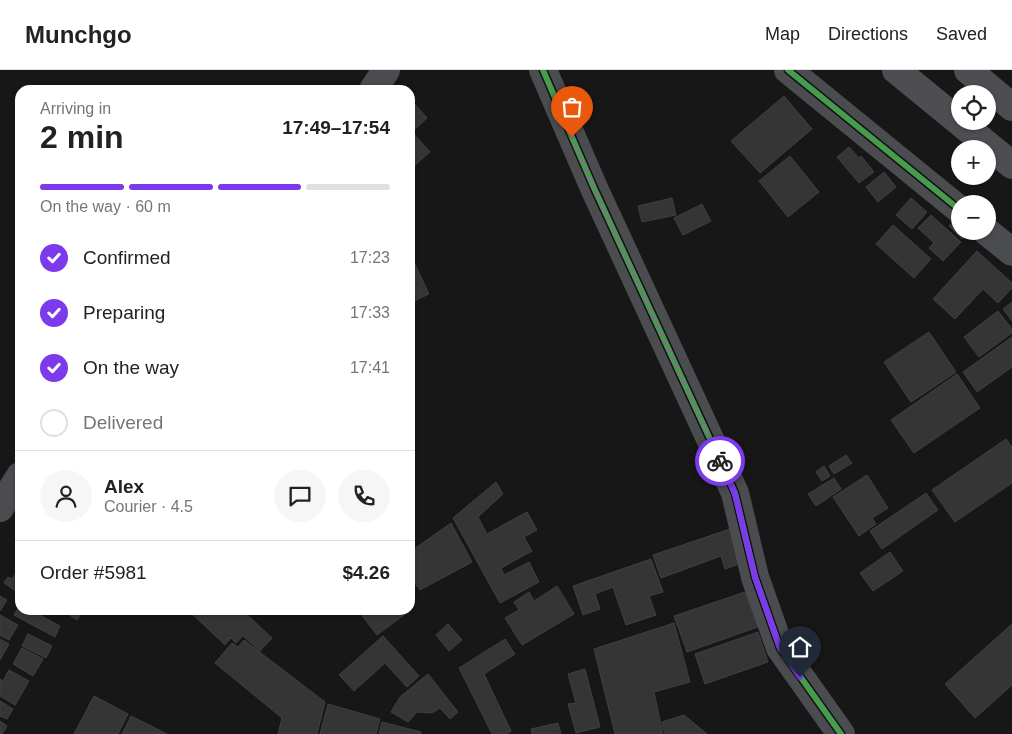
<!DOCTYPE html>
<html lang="en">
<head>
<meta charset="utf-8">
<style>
	:root { --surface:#fff; --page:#f6f6f6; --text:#222; --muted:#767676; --line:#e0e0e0; --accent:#7c3aed }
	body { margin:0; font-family:Arial,sans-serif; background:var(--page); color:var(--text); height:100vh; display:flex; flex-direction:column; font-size:19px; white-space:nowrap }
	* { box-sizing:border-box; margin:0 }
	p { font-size:16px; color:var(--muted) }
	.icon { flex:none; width:28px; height:28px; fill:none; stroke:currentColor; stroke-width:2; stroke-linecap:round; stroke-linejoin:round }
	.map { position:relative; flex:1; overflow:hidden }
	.panel { position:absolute; left:15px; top:15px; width:400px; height:530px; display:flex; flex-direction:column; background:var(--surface); border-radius:15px; box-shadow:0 1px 4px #0004 }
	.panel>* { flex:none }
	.fabs { position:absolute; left:951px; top:15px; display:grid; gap:10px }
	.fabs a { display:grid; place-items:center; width:45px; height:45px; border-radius:50%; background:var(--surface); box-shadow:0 1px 4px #0004; font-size:25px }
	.pin { position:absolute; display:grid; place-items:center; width:42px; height:42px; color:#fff; margin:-51px -21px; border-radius:50% 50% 50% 0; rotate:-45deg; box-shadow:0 0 5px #0007 }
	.pin .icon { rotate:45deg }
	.courier { position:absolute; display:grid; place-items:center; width:50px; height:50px; margin:-25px; border:4px solid #7c3aed; border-radius:50%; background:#fff; color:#222; box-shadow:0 1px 6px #0007 }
	.headline em { font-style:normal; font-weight:600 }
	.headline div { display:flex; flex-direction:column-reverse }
	.headline { display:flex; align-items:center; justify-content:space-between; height:85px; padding:0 25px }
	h1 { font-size:32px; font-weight:600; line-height:38px }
	.bar { display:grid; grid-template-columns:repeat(4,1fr); gap:8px 5px; align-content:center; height:60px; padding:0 25px }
	.bar i { height:6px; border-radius:4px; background:var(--line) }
	.bar .active { background:var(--accent) }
	.bar p { grid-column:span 4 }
	.line { display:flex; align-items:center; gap:12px; padding:0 25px; border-top:1px solid var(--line) }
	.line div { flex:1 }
	.round { display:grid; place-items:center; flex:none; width:52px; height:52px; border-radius:26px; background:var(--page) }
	ol { padding:0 25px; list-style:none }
	li { display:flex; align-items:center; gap:15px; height:55px }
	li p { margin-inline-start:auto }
	li .icon { padding:5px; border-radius:50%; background:var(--accent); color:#fff; stroke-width:4 }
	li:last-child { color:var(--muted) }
	li i { width:28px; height:28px; border:2px solid var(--line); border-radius:50% }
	header { display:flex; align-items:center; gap:30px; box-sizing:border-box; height:70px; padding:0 25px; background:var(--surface); border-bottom:1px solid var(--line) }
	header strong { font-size:24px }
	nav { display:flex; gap:28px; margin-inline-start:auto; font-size:18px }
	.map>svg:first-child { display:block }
</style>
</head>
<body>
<header>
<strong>Munchgo</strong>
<nav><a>Map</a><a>Directions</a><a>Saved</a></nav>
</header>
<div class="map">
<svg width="1012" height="664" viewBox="0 0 1012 664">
	<rect width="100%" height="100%" fill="#171717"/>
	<g fill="#353536" stroke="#3f4043">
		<path d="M 784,26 L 812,59 L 760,103 L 731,71 Z"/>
		<path d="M 413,32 L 427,48 L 412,62 L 430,82 L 415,95 L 410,89 L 410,34 Z"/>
		<path d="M 849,77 L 859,88 L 861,86 L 874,102 L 859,113 L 837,87 Z"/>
		<path d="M 790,86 L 819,122 L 788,147 L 759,111 Z"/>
		<path d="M 884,102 L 896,117 L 878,132 L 866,117 Z"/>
		<path d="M 672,128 L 676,145 L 642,152 L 638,136 Z"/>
		<path d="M 911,128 L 927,142 L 912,159 L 896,145 Z"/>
		<path d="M 702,134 L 711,151 L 683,165 L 674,148 Z"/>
		<path d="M 931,145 L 961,172 L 943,191 L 929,178 L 934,173 L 918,158 Z"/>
		<path d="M 958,145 L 960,147 L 960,161 L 969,161 L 962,169 L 949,156 Z"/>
		<path d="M 893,155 L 931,189 L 914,208 L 876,174 Z"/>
		<path d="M 977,181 L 1012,213 L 1012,218 L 998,233 L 983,219 L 955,249 L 933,229 Z"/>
		<path d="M 410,184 L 429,224 L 410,233 Z"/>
		<path d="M 1012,232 L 1012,251 L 1003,239 Z"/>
		<path d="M 998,241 L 1012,259 L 1012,263 L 979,287 L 964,267 Z"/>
		<path d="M 929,262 L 956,302 L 911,332 L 884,292 Z"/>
		<path d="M 1012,267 L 1012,297 L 977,322 L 963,302 Z"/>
		<path d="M 957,304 L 980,338 L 914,383 L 891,350 Z"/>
		<path d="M 1006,369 L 1012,377 L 1012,413 L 955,452 L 932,420 Z"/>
		<path d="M 846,385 L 852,393 L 834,404 L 829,396 Z"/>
		<path d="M 824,396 L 830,406 L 822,411 L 816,402 Z"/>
		<path d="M 867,405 L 888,438 L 872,448 L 876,454 L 859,466 L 833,427 Z"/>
		<path d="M 834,408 L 841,419 L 816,436 L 808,424 Z"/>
		<path d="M 496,412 L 503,424 L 478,447 L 487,464 L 527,442 L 537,460 L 524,467 L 532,481 L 501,498 L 504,505 L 529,492 L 539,512 L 500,533 L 453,448 Z"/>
		<path d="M 926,423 L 938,440 L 882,479 L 870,461 Z"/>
		<path d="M 451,453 L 472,492 L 420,520 L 410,507 L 410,482 Z"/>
		<path d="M 730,459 L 742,493 L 725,499 L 721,486 L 661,508 L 653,485 Z"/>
		<path d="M 20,475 L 20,486 L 15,483 Z"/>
		<path d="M 890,482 L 903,501 L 873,521 L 860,503 Z"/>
		<path d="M 651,489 L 663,522 L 649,526 L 656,545 L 626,555 L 613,517 L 595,524 L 600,539 L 583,545 L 573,516 Z"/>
		<path d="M 18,500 L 20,501 L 20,524 L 4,513 L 8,507 L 12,509 Z"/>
		<path d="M 557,516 L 574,544 L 522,575 L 505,548 L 519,540 L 514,532 L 529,522 L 534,531 Z"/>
		<path d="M 745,522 L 758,557 L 687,582 L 674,546 Z"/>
		<path d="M 0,526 L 7,530 L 0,541 Z"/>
		<path d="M 20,534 L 20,540 L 30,540 L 60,556 L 55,567 L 14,545 Z"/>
		<path d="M 62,540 L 83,540 L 77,550 Z"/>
		<path d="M 188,540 L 242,540 L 272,568 L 260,581 L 243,566 L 236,573 L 231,568 L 225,575 Z"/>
		<path d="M 358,540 L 408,540 L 409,541 L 377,565 Z"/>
		<path d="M 0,545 L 18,555 L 9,570 L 0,565 Z"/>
		<path d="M 674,553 L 690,612 L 654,622 L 663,664 L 615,664 L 594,579 Z"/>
		<path d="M 448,554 L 462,570 L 449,581 L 436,565 Z"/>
		<path d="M 1012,554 L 1012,615 L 975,648 L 945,614 Z"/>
		<path d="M 758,562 L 768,592 L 705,614 L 695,584 Z"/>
		<path d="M 28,564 L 52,576 L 46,588 L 22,576 Z"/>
		<path d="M 383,566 L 419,606 L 407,617 L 385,593 L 354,621 L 339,605 Z"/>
		<path d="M 0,569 L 9,574 L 0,590 Z"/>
		<path d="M 505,569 L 515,584 L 484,604 L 511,661 L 507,664 L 492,664 L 459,598 Z"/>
		<path d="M 244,570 L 325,632 L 317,664 L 278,664 L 282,648 L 215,593 L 232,573 L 238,577 Z"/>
		<path d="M 22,578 L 43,589 L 33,606 L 13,594 Z"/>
		<path d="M 585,599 L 600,657 L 576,663 L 568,634 L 576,633 L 568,604 Z"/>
		<path d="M 9,600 L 29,611 L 15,635 L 0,626 L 0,609 L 3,611 Z"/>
		<path d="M 428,604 L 458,642 L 450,649 L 440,638 L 432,643 L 417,642 L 408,652 L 391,642 L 400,627 Z"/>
		<path d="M 94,626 L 128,644 L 118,664 L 74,664 Z"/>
		<path d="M 0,631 L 13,639 L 7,649 L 0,646 Z"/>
		<path d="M 328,634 L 380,649 L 376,664 L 320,664 Z"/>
		<path d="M 684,645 L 707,664 L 665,664 L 662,652 Z"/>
		<path d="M 131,646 L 167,664 L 122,664 Z"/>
		<path d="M 0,651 L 7,656 L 2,664 L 0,664 Z"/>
		<path d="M 382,652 L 421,662 L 421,664 L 379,664 Z"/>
		<path d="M 558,653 L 561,664 L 532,664 L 531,659 Z"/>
	</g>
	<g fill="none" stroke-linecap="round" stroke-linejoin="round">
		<path stroke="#4b4c50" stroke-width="28" d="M 543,0 L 594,118 L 735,423 L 755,507 L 780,578 L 841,664"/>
		<g stroke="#4b4c50" stroke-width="28">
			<path d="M 788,0 L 960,140"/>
			<path d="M 373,20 L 386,0"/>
			<path d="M 986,161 L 1012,182"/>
			<path d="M 0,438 L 20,406"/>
		</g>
		<g stroke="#4e4e52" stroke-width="28">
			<path d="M 896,0 L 1012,95"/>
			<path d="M 968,0 L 1012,37"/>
		</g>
		<defs>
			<g id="cycleway">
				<path d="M 543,0 L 594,118 L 735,423 L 755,507 L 780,578 L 841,664"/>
				<path d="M 788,0 L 960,140"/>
			</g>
		</defs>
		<use href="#cycleway" stroke="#111113" stroke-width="9"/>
		<use href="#cycleway" stroke="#469c4c" stroke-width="6"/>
	</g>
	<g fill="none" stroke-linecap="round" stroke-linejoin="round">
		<path stroke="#757880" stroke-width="5" stroke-dasharray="0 9" d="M 572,67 L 594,118 L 720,391"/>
		<path stroke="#7c3aed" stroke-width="6" d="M 720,391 L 735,424 L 755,507 L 780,578 L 800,607"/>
	</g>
</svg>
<div class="fabs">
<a><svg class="icon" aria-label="locate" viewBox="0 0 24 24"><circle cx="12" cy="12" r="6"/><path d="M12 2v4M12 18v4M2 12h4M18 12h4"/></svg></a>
<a>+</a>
<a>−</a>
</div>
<div class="pin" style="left:572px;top:67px;background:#ea580c"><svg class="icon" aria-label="bag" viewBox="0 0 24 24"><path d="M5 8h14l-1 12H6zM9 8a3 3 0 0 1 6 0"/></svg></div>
<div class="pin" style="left:800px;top:607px;background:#1f2937"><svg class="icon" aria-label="home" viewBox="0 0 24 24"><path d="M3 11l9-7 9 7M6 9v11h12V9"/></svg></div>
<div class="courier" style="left:720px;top:391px"><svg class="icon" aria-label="bike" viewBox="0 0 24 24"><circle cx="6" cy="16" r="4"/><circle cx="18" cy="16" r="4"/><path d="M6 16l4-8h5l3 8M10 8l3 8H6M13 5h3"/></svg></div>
<section class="panel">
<div class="headline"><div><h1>2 min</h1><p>Arriving in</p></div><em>17:49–17:54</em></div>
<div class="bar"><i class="active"></i><i class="active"></i><i class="active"></i><i></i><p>On the way · 60 m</p></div>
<ol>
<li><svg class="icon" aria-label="check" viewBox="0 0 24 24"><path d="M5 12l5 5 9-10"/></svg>Confirmed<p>17:23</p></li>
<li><svg class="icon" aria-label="check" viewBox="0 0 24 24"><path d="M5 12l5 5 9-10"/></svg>Preparing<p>17:33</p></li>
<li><svg class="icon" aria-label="check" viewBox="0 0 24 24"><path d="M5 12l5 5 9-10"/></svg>On the way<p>17:41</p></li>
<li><i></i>Delivered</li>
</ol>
<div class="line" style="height:90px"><a class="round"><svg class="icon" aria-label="person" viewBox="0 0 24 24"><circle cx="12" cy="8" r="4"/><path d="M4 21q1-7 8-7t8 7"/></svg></a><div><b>Alex</b><p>Courier · 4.5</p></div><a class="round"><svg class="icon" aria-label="chat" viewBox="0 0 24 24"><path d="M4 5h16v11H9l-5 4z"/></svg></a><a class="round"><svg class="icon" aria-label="phone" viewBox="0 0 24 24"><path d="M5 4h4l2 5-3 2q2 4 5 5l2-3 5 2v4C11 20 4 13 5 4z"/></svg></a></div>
<div class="line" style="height:65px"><div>Order #5981</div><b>$4.26</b></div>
</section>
</div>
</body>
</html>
